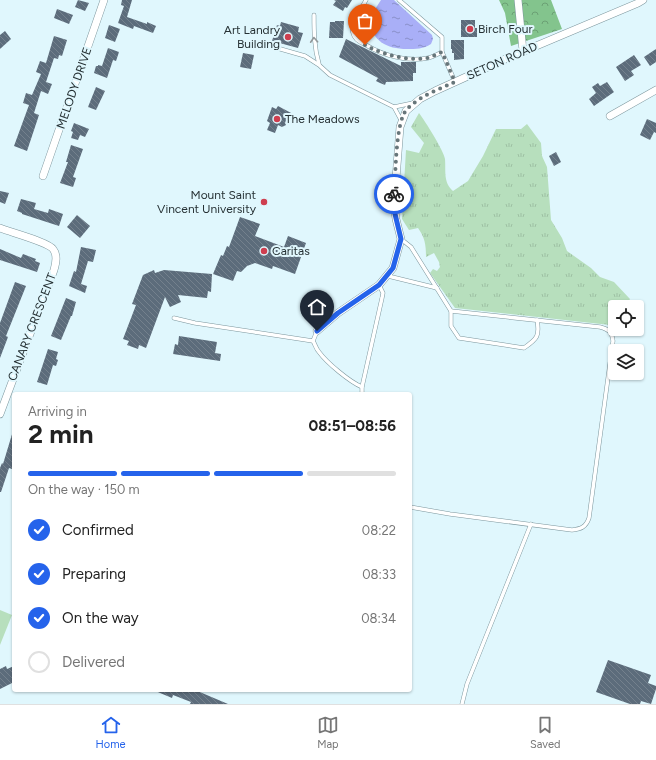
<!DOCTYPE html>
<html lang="en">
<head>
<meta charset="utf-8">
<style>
	:root { --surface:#fff; --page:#f6f6f6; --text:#222; --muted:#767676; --line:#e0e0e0; --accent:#2563eb }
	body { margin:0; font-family:Figtree,sans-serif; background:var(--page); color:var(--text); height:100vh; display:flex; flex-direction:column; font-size:15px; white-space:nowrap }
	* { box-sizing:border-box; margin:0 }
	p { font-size:13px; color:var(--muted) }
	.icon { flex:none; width:22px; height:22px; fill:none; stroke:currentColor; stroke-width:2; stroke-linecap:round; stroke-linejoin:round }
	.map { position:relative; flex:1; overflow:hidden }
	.sheet { position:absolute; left:12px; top:392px; width:400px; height:300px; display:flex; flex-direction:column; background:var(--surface); border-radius:4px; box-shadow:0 1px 3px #0004 }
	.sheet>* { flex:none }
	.controls { position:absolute; left:608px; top:300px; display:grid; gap:8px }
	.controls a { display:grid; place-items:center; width:36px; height:36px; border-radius:4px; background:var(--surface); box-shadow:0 1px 3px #0004; font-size:20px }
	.pin { position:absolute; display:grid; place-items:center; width:34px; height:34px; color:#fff; margin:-41px -17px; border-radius:50% 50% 50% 0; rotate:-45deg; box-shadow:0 0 4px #0007 }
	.pin .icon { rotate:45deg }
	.courier { position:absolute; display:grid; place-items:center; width:40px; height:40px; margin:-20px; border:3px solid #2563eb; border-radius:50%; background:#fff; color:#222; box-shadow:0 1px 5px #0007 }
	.summary em { font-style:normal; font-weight:700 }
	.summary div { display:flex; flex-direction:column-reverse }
	.summary { display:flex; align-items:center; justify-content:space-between; height:68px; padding:0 16px }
	h1 { font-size:26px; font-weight:700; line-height:30px }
	.bar { display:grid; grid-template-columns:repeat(4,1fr); gap:6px 4px; align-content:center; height:48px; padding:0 16px }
	.bar i { height:5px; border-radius:3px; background:var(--line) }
	.bar .selected { background:var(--accent) }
	.bar p { grid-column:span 4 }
	ol { padding:0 16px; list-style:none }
	li { display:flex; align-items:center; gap:12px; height:44px }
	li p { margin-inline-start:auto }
	li .icon { padding:4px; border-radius:50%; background:var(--accent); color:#fff; stroke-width:4 }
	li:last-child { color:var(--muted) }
	li i { width:22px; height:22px; border:2px solid var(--line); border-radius:50% }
	.dock { display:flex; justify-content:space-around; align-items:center; height:56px; border-top:1px solid var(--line); background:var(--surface); font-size:11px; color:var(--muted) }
	.dock a { display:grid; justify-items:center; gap:2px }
	.dock .selected { color:var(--accent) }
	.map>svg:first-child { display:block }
</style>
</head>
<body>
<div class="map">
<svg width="656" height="704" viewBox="0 0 656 704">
	<defs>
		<pattern id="grass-tufts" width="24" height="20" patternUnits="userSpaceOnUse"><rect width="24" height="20" fill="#b7dfbd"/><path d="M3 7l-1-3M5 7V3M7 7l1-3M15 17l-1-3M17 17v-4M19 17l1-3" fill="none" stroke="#9dc0a3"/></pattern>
		<pattern id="forest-crowns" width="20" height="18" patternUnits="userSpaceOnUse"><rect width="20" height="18" fill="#83c48d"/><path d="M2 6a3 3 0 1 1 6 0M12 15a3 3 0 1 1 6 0" fill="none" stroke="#6ba074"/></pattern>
		<pattern id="water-ripples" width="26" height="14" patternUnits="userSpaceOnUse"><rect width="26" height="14" fill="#a9aff7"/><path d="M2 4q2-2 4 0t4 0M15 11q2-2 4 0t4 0" fill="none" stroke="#898fc9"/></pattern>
		<pattern id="building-back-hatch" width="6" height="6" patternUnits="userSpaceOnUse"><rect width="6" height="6" fill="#5c6c7b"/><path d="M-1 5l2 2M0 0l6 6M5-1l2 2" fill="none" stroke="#74818d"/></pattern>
	</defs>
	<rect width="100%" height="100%" fill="#e0f7fd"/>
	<path fill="url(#grass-tufts)" d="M 419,113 C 425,121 444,151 445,159 C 446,171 443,182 453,191 L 468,181 L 483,156 L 496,129 L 521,129 L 527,124 L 541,143 L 542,156 L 547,167 L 551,220 L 562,238 L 567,251 L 591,268 L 600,277 L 614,282 L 630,299 L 625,307 L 615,307 L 615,328 L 610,325 L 455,308 L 430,273 L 433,269 L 437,271 L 440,267 L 439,262 L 434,253 L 426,257 C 426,245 425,238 418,228 L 409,230 L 402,219 L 406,150 L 419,153 L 424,143 L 411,127 Z"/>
	<path fill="url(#forest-crowns)" d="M 499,0 L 551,0 L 562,29 L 511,46 L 505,13 Z"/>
	<path fill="#b7dfbd" d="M 0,610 L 12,615 L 0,645 Z"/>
	<path fill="url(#water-ripples)" d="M 381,0 L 394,0 L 432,35 L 433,39 L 431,44 C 423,49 416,49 407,49 C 386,49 373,41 368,20 Z"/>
	<g fill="url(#building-back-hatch)">
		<path d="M 78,0 L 89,3 L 85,11 L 75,7 Z"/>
		<path d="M 122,0 L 132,0 L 127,17 L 147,24 L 147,22 L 156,26 L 153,33 L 134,26 L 133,29 L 118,23 L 124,6 L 121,5 Z"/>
		<path d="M 334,0 L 352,0 L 347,8 L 345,7 L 343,11 L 333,5 L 336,1 Z"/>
		<path d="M 57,9 L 73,15 L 69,24 L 54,18 Z"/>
		<path d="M 461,20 L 475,20 L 475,28 L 477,28 L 477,37 L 461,37 Z"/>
		<path d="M 335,21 L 344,21 L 343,38 L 329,38 L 330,22 L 335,22 Z"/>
		<path d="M 281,22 L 299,27 L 298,32 L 303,33 L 298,48 L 272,41 L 277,25 L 280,26 Z"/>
		<path d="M 109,25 L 120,29 L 115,42 L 105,38 Z"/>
		<path d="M 5,31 L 11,39 L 0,49 L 0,35 Z"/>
		<path d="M 54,36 L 67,40 L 62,56 L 59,55 L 58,59 L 54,58 L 46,82 L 52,84 L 48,94 L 41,91 L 34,113 L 39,115 L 27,151 L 14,146 L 29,105 L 23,103 L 26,93 L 32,95 L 41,74 L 36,72 L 40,61 L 46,63 Z"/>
		<path d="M 346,39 L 401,66 L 401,62 L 416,62 L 416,73 L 413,73 L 413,81 L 386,82 L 385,85 L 380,83 L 376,81 L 378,78 L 339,57 Z"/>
		<path d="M 451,40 L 464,40 L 464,59 L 454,60 L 454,53 L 452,53 L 452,49 L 451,49 Z"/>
		<path d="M 108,48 L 119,52 L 116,61 L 113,60 L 107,78 L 94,73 L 96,66 L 98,66 L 98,65 L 102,66 Z"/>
		<path d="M 656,49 L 656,62 L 650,66 L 644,57 Z"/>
		<path d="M 243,53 L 254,55 L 251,69 L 240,67 Z"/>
		<path d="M 634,55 L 641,65 L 631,71 L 634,75 L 625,81 L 616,67 Z"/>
		<path d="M 607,82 L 614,92 L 594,106 L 589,99 L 596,93 L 592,87 L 598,83 L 600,86 Z"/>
		<path d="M 96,87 L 105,91 L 96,110 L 88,107 Z"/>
		<path d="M 278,106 L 293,114 L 288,116 L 285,123 L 286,125 L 282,127 L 278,125 L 275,133 L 267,130 L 270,123 L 267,121 L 272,107 L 276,109 Z"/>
		<path d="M 647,119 L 656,123 L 656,133 L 654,132 L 650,140 L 640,135 Z"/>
		<path d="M 74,123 L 89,129 L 85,137 L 80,135 L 78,140 L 71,138 L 73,132 L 71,131 Z"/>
		<path d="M 71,145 L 83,149 L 73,177 L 76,178 L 73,187 L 60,183 L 68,162 L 66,162 Z"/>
		<path d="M 556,152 L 561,162 L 554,166 L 549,156 Z"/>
		<path d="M 0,191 L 9,193 L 5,204 L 0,202 Z"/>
		<path d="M 21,199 L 36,203 L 34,209 L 48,213 L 49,209 L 63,214 L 59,226 L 22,214 L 22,213 L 17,211 Z"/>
		<path d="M 77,215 L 90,226 L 80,238 L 67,227 Z"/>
		<path d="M 240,217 L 260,224 L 255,236 L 284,247 L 288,236 L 306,243 L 295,274 L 273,266 L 272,269 L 255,263 L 247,266 L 241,272 L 237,271 L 233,281 L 213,274 L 221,255 L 223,256 L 227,246 L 229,247 Z"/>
		<path d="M 81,247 L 96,250 L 93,262 L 88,261 L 81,284 L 87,286 L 85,293 L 69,286 L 74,271 L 76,272 Z"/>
		<path d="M 0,249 L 21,258 L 23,254 L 36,259 L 35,261 L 40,263 L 37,272 L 0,260 Z"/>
		<path d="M 154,270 L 155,273 L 164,270 L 212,274 L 211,292 L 208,291 L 207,298 L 178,295 L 181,302 L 170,307 L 165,297 L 146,348 L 139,345 L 138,349 L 127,345 L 129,341 L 123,339 L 136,305 L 132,304 L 143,275 Z"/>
		<path d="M 15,282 L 26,286 L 6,336 L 8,337 L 0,358 L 0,323 Z"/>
		<path d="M 66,298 L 76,302 L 72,316 L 71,316 L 61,340 L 51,336 Z"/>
		<path d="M 179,336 L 217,342 L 215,353 L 221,354 L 220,361 L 173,354 L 175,344 L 178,345 Z"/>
		<path d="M 48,349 L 58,352 L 56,359 L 58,360 L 56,366 L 53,365 L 47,385 L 37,382 Z"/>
		<path d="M 13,431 L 14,464 L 12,469 L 9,468 L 1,492 L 0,492 L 0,468 L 2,463 L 3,464 Z"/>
		<path d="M 608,660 L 651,675 L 648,683 L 656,686 L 656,689 L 651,704 L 641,701 L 640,704 L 630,704 L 596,692 Z"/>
		<path d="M 6,666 L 7,669 L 14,666 L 14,682 L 0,689 L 0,669 Z"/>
		<path d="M 153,690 L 195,690 L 228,704 L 190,704 L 191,702 L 173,695 L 172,698 Z"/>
	</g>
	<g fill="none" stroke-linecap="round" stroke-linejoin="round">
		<defs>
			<g id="service">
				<path d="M 366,0 C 362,8 350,25 353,33 C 354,39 361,43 366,45 C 384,56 408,62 428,58 C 433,57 438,54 442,52"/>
				<path d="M 399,0 L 442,37 L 442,52 L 455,82"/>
				<path d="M 314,15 C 314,32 314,47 319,64"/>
				<path d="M 277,48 L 305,56 L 319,65 L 330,75 L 394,107 L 413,103"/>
				<path d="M 394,107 L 401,120"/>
				<path d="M 401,239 L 411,247 L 451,311 L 451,326 L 459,338 L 524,348 C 537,339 540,336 537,320"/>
				<path d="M 388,276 L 437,288"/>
				<path d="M 174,318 L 195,323 L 313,341"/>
				<path d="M 317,331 L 313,341 C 315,344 316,349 319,352 C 327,363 350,382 362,387"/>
				<path d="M 362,394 L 362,387 L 382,298 L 383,293 L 379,285"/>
				<path d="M 410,507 L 450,514 L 572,530 C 581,529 586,527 589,518 L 613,341 C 612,332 608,329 600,327 L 451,311"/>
				<path d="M 462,704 L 467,684 L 531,524"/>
			</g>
			<g id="minor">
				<path d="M 518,0 L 523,51"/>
				<path d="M 610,116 L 656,90"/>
				<path d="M 43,176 L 104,0"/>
				<path d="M 0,228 C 10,232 48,242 53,249 C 58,255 56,263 54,270 L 0,414"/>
				<path d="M 317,331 L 338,313 L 379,285 L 393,268 L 401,239 L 396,219 L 394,204 L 400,127 L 406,111 L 420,99 L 435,91 L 510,57 L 638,3 L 643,0"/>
			</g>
		</defs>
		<use href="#service" stroke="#7c969d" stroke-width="4.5"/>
		<use href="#minor" stroke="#7c969d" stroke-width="8"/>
		<use href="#service" stroke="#fff" stroke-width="3.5"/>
		<use href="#minor" stroke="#fff" stroke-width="7"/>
	</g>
	<defs><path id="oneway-chevron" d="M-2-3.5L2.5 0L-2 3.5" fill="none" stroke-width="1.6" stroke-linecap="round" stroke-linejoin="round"/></defs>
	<use stroke="#92989a" href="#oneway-chevron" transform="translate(314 40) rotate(-93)"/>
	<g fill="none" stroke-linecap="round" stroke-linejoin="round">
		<path stroke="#67767a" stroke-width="4" stroke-dasharray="0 7.2" d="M 365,45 C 384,55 406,61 427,58 C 432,57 437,54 442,52 L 455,82 C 439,89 420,96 407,109 C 395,122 396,175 394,194"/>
		<path stroke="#2563eb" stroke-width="5" d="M 317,331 L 338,313 L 379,285 L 393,268 L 401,239 L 395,214 L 394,194"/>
	</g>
	<g fill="#ce3e4f" stroke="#e0f7fd" stroke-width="1.5">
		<circle cx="470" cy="29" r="4"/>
		<circle cx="288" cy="37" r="4"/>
		<circle cx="277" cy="119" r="4"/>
		<circle cx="264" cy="202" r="4"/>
		<circle cx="264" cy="251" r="4"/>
	</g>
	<g text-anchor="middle" stroke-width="4" stroke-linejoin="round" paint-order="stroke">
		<g font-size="12" fill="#263134" stroke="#e0f7fd" text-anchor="start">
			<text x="478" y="33">Birch Four</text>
			<text x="280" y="34" text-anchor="end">Art Landry<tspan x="280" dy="14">Building</tspan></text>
			<text x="285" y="123">The Meadows</text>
			<text x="256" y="199" text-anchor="end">Mount Saint<tspan x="256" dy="14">Vincent University</tspan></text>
			<text x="272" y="255">Caritas</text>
		</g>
		<g font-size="12" fill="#263134" stroke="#e0f7fd">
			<text transform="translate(502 61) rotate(-24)" y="4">SETON ROAD</text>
			<text transform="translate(74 88) rotate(-71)" y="4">MELODY DRIVE</text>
			<text transform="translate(32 327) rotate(-69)" y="4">CANARY CRESCENT</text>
		</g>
	</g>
</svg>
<div class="controls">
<a><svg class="icon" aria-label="locate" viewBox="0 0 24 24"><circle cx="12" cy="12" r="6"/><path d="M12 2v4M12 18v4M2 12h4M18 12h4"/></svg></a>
<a><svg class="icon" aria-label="layers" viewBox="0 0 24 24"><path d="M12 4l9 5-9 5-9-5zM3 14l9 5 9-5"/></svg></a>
</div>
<div class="pin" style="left:365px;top:45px;background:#ea580c"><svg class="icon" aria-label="bag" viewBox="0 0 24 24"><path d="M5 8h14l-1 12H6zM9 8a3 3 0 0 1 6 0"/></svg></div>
<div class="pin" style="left:317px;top:331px;background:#1f2937"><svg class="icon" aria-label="home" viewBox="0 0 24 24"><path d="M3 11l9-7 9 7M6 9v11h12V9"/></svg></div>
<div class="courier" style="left:394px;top:194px"><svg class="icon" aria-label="bike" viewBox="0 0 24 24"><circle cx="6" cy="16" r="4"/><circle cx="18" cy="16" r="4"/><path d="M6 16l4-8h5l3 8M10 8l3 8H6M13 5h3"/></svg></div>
<section class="sheet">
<div class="summary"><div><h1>2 min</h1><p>Arriving in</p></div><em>08:51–08:56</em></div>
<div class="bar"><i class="selected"></i><i class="selected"></i><i class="selected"></i><i></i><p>On the way · 150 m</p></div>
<ol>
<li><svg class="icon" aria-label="check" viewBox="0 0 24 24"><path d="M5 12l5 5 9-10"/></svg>Confirmed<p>08:22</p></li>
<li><svg class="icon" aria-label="check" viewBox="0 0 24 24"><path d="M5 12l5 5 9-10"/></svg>Preparing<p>08:33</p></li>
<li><svg class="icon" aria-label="check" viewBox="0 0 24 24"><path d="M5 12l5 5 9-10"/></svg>On the way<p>08:34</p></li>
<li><i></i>Delivered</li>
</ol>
</section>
</div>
<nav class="dock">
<a class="selected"><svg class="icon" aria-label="home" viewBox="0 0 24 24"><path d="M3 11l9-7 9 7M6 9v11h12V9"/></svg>Home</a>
<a><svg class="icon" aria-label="map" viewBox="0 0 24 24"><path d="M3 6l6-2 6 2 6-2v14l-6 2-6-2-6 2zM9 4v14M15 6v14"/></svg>Map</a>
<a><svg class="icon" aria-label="saved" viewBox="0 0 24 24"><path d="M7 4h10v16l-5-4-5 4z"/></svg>Saved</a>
</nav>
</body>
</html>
